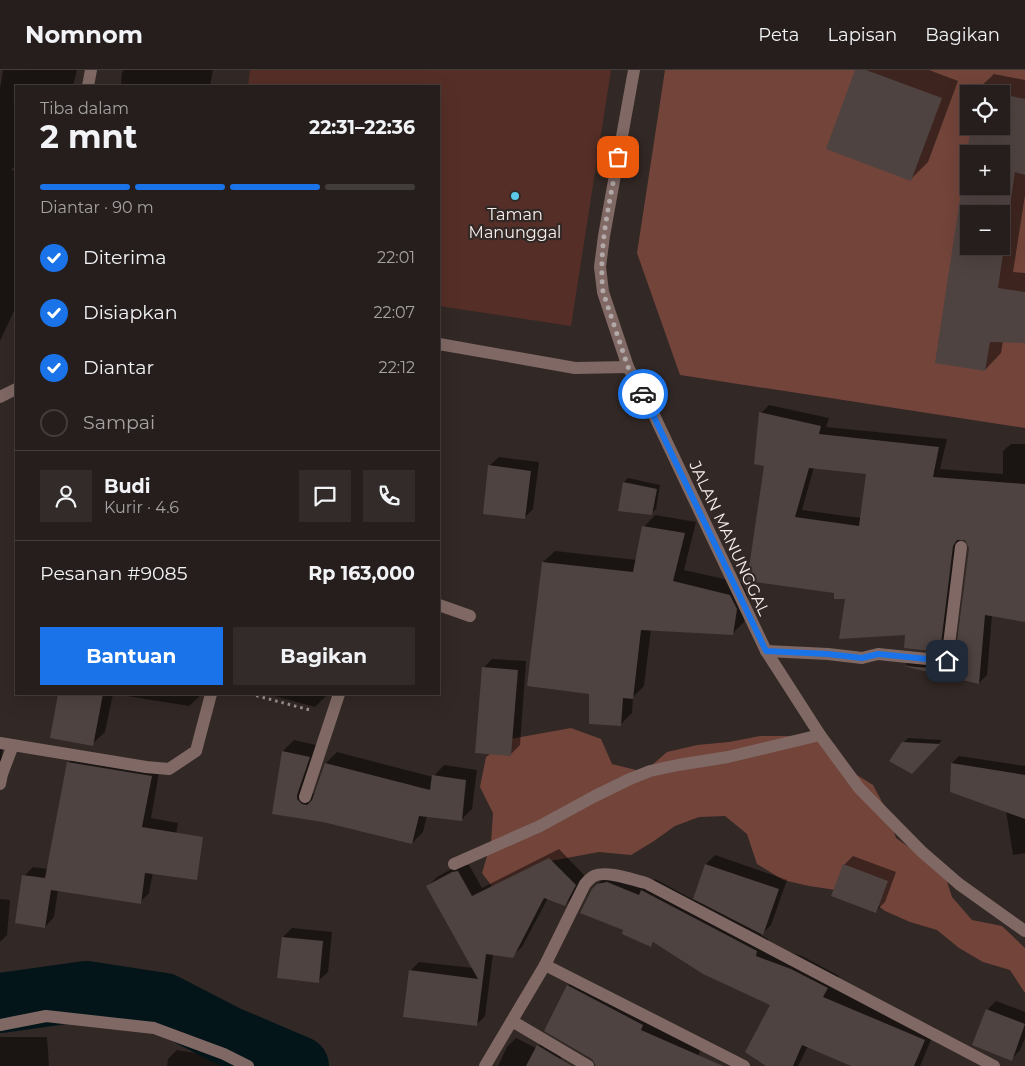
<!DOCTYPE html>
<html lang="id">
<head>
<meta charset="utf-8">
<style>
	:root { --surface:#261e1c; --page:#322b29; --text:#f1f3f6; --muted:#a4a2a3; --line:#423c3b; --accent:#1a73e8 }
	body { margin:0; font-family:Montserrat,sans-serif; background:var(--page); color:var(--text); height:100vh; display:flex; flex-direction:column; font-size:19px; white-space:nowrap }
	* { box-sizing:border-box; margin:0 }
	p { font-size:16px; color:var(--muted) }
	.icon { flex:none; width:28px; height:28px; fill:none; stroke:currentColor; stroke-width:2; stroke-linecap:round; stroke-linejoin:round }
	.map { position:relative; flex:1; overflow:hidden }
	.details { position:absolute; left:15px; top:15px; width:425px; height:610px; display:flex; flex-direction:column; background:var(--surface); border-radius:0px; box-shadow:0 5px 20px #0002,0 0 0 1px var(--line) }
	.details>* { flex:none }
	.controls { position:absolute; left:960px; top:15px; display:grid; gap:10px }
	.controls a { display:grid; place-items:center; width:50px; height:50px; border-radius:0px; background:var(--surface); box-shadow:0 5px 20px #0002,0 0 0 1px var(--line); font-size:25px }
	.pin { position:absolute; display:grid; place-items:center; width:42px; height:42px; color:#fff; margin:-21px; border-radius:10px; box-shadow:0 2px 8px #0006 }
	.courier { position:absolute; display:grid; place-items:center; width:50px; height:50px; margin:-25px; border:4px solid #1a73e8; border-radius:50%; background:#fff; color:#222; box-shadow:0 1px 6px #0007 }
	.headline em { font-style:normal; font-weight:700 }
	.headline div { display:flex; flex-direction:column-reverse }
	.headline { display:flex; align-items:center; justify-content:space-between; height:85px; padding:0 25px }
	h1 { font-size:32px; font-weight:700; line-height:38px }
	.bar { display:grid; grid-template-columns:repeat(4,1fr); gap:8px 5px; align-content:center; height:60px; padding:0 25px }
	.bar i { height:6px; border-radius:4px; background:var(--line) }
	.bar .active { background:var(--accent) }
	.bar p { grid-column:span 4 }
	.line { display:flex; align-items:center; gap:12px; padding:0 25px; border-top:1px solid var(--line) }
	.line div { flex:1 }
	.round { display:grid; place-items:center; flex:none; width:52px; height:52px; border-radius:0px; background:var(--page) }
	ol { padding:0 25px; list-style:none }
	li { display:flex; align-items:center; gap:15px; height:55px }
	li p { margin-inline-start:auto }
	li .icon { padding:5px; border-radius:50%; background:var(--accent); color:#fff; stroke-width:4 }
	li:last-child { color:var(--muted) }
	li i { width:28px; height:28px; border:2px solid var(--line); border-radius:50% }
	.button { display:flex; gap:10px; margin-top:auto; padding:10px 25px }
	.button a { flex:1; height:58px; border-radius:0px; background:var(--accent); color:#fff; font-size:20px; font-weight:700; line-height:58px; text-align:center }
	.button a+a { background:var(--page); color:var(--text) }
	header { display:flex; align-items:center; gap:30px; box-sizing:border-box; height:70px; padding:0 25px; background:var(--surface); border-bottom:1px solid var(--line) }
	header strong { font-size:24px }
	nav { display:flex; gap:28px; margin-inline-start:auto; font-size:18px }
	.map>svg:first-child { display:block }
</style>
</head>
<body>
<header>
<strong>Nomnom</strong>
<nav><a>Peta</a><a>Lapisan</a><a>Bagikan</a></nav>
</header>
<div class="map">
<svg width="1025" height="996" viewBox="0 0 1025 996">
	<rect width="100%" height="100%" fill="#322825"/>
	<path fill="#552f27" d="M 250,0 L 611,0 L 571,256 L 439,236 L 439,16 L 248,16 Z"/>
	<g fill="#72443a" fill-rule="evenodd">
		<path d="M 665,0 L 1025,0 L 1025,358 L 680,305 L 637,183 ZM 969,24 L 1001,24 L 1001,56 L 969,56 ZM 969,84 L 1001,84 L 1001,116 L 969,116 ZM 969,144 L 1001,144 L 1001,176 L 969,176 Z"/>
		<path d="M 571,658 L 601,669 L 612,694 L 644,702 L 667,682 L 697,675 L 729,672 L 760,666 L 807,666 L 835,675 L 849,700 L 873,715 L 887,741 L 896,768 L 944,802 L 952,827 L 972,850 L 1002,856 L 1025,878 L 1025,923 L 1010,900 L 983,892 L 959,878 L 937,860 L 910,852 L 885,841 L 863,824 L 809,816 L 783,810 L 757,794 L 747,764 L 725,746 L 699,747 L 675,756 L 654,771 L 631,785 L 599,782 L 545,792 L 500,827 L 482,803 L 491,773 L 493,743 L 480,717 L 486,687 L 510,669 Z"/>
	</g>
	<g fill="#0007" fill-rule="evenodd">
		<path d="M 3,0 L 77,0 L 73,16 L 16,16 L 16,95 L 11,100 L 16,101 L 16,241 L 14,241 L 0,271 L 0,19 Z"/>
		<path d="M 124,0 L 213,0 L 210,16 L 121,16 L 122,2 Z"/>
		<path d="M 856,0 L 929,0 L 958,11 L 928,92 L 911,109 Z"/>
		<path d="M 994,4 L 1025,10 L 1025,125 L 1013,202 L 1025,203 L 1025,272 L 1003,271 L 1001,283 L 985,300 L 936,292 L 972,56 L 1001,56 L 1001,24 L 977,24 L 977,20 ZM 969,84 L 1001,84 L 1001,116 L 969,116 ZM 969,144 L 1001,144 L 1001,176 L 969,176 Z"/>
		<path d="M 769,335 L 829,348 L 826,357 L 947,369 L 940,399 L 1003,404 L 1003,381 L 1011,374 L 1025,374 L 1025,429 L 1002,426 L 987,605 L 979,613 L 906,595 L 912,588 L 956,592 L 970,478 L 966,469 L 960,469 L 948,573 L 939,581 L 906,564 L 835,522 L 765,395 L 761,343 ZM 814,397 L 867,402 L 861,448 L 802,440 Z"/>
		<path d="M 499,387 L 539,392 L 533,439 L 524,448 L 489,396 Z"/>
		<path d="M 628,408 L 660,415 L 656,439 L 651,444 L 619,440 L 624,412 Z"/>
		<path d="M 655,445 L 696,452 L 684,500 L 742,513 L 748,526 L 744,552 L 732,564 L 651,559 L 644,616 L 633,627 L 632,643 L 621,654 L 591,623 L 543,492 L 555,481 L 637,490 L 644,457 Z"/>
		<path d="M 492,589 L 526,591 L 520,675 L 511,684 L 483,598 Z"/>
		<path d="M 59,624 L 113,624 L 105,662 L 92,674 L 51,667 Z"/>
		<path d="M 114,624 L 202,624 L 189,636 Z"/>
		<path d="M 266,624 L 328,624 L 315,637 Z"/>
		<path d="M 1025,654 L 1025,783 L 1013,785 L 1006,741 L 951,722 L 952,693 L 959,686 L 1025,696 Z"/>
		<path d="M 908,668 L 942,670 L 917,698 L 903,673 Z"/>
		<path d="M 294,670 L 320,676 L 309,721 L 314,724 L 326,693 L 337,682 L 433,707 L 444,695 L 477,700 L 472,739 L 461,750 L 427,745 L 423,762 L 412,773 L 324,751 L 274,743 L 283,681 Z"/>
		<path d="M 0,673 L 3,673 L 0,713 Z"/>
		<path d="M 77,684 L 160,697 L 151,748 L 178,753 L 171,794 L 153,802 L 149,823 L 140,832 L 58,820 L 54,847 L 45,857 L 24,806 L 33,797 L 48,799 L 68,693 Z"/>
		<path d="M 559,779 L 584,805 L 574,826 L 565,835 L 548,828 L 522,877 L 512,886 L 493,884 L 485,946 L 476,955 L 410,901 L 419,892 L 473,898 L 428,816 L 437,807 L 459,795 L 469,795 L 482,818 Z"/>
		<path d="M 715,785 L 787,810 L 771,855 L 761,865 L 768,869 L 767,874 L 804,887 L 839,906 L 834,915 L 936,958 L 920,996 L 854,996 L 808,976 L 798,996 L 768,996 L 772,934 L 655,871 L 651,876 L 625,860 L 593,819 L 610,802 L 649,813 L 655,809 L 694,830 L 706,794 Z"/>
		<path d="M 853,786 L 896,802 L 885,832 L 875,842 L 844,795 Z"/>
		<path d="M 0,829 L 10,830 L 7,865 L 0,872 Z"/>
		<path d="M 292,858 L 332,862 L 328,902 L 318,911 L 283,867 Z"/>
		<path d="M 577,907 L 703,974 L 694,996 L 617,996 L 568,916 Z"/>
		<path d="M 996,931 L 1025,942 L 1025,968 L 1020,980 L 1011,990 L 987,940 Z"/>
		<path d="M 0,967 L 47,967 L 49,996 L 0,996 Z"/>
		<path d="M 547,967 L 566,978 L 557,996 L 498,996 L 507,977 L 516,968 L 536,978 Z"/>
		<path d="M 177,980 L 226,988 L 225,996 L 167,996 L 168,989 Z"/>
	</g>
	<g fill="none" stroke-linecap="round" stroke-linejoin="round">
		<path stroke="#04151a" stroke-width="60" d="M 0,933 L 86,921 L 164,933 L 226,965 L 299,996"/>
	</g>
	<g fill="#4f4341" fill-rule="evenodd">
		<path d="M 855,0 L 866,0 L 942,28 L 911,111 L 826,79 Z"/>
		<path d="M 1001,24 L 1025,29 L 1025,105 L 1015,102 L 998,218 L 1025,222 L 1025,273 L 990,272 L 985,301 L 935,293 L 971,56 L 1001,56 ZM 969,84 L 1001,84 L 1001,116 L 969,116 ZM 969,144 L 1001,144 L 1001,176 L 969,176 Z"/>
		<path d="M 759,342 L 821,356 L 819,364 L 939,377 L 933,407 L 1025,414 L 1025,552 L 985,545 L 979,614 L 903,596 L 946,599 L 954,595 L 969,478 L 965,470 L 957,470 L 953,476 L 940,582 L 904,578 L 905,565 L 839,569 L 845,529 L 834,529 L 834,523 L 747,511 L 764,396 L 754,394 ZM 809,398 L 866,404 L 859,456 L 795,447 Z"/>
		<path d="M 488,395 L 531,401 L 525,449 L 483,444 Z"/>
		<path d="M 623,412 L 657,419 L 652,445 L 618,441 Z"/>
		<path d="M 642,456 L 685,463 L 673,511 L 730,525 L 737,539 L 733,565 L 641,560 L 633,629 L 623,628 L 621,656 L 589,654 L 589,624 L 527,616 L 542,492 L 633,502 Z"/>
		<path d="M 482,597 L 518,600 L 511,686 L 475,683 Z"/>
		<path d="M 58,624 L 103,624 L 93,676 L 50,668 Z"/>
		<path d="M 902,672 L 940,674 L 912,704 L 889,691 Z"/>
		<path d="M 282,681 L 310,687 L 297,725 L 297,729 L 302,734 L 307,735 L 312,730 L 325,693 L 430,720 L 432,705 L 466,710 L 462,751 L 419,746 L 412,774 L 323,752 L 272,744 Z"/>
		<path d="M 67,692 L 152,706 L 142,757 L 203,767 L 197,810 L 145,803 L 141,834 L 51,820 L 45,858 L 15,853 L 22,805 L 45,808 Z"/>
		<path d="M 951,693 L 1025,705 L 1025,749 L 950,722 Z"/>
		<path d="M 549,788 L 576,815 L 565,836 L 544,828 L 513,888 L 486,884 L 477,956 L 403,947 L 409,900 L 478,909 L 426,816 L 452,802 L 458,801 L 472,826 Z"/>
		<path d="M 705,794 L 779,819 L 763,865 L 693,829 Z"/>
		<path d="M 843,794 L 888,811 L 876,843 L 831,826 Z"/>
		<path d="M 607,812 L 639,825 L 641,820 L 643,821 L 757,881 L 756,886 L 791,899 L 828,918 L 823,927 L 925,970 L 914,996 L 851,996 L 802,975 L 793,996 L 766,996 L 745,982 L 770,935 L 703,904 L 653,872 L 651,877 L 622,864 L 623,860 L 580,843 L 592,819 L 597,814 Z"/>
		<path d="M 282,867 L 323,871 L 319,913 L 277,908 Z"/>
		<path d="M 567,915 L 643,955 L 641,960 L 723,996 L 596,996 L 592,989 L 544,961 Z"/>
		<path d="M 986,939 L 1025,954 L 1012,991 L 972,975 Z"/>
		<path d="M 537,975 L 572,996 L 526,996 Z"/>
	</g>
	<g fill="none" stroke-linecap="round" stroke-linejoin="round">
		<path stroke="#9a9290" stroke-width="3" stroke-dasharray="2.5 4" stroke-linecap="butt" d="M 250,624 L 310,640"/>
		<path stroke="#806964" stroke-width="12" d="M 439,535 L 470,546"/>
		<g stroke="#806964" stroke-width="12">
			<path d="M 88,16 L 91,0"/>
			<path d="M 439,274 L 575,298 L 628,297"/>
			<path d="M 0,327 L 16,319"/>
			<path d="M 766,581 L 828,584 L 862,588 L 878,584 L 947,591 L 961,477"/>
			<path d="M 0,673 L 146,697 L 169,699 L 196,681 L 211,624"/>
			<path d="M 0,714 L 2,704 L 13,675"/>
			<path d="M 305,727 L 339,624"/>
			<path d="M 454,794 L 540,756 L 595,726 L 630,709 L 650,701 L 678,695 L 728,687 L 820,665"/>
			<path d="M 545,895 L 744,996"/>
			<path d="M 512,951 L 588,996"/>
			<path d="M 0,955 L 46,946 L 154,958 L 224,984 L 248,996"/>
			<path d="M 485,996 L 545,895 L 585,814 C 588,811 591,807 594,806 C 607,800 633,810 646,813 L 994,996"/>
		</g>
		<path stroke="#806964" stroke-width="12" d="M 634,0 L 604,166 L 600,197 L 603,222 L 628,297 L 653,343 L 766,581 L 820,665 L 859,718 L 921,781 L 959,814 L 1025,861"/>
	</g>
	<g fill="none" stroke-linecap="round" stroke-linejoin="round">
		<path stroke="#b1a9a7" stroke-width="5" stroke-dasharray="0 9" d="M 618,87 C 610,132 598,176 603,222 L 628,297 L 643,324"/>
		<path stroke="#1a73e8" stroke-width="6" d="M 643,324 L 766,581 L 828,584 L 862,588 L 878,584 L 947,591"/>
	</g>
	<circle fill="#5cc7e7" stroke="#322825" stroke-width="2" cx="515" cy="126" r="5"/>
	<g text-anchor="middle" stroke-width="4.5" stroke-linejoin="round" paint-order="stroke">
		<g font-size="16" fill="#f6efed" stroke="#322825">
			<text x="515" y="150">Taman<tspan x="515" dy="18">Manunggal</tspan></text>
		</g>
		<g font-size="16" fill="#f6efed" stroke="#322825">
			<text transform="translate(730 468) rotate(65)" y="6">JALAN MANUNGGAL</text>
		</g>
	</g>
</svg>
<div class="controls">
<a><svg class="icon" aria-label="locate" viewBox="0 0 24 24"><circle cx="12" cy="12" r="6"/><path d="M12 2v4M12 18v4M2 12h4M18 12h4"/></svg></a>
<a>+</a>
<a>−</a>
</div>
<div class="pin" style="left:618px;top:87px;background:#ea580c"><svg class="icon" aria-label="bag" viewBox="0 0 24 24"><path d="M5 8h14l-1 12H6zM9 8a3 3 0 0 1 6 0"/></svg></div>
<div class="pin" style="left:947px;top:591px;background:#1f2937"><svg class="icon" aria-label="home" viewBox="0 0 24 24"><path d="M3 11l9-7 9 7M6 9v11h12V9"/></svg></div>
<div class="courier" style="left:643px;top:324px"><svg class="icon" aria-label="car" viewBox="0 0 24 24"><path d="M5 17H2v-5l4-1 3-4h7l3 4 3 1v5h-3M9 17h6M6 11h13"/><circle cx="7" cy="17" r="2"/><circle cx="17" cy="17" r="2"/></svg></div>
<section class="details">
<div class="headline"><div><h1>2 mnt</h1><p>Tiba dalam</p></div><em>22:31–22:36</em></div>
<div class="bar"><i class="active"></i><i class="active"></i><i class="active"></i><i></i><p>Diantar · 90 m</p></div>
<ol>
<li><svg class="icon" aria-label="check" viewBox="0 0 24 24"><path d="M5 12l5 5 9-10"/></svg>Diterima<p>22:01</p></li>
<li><svg class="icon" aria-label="check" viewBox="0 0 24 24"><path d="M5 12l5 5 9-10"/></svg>Disiapkan<p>22:07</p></li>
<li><svg class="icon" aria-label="check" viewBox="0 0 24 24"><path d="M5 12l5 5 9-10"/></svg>Diantar<p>22:12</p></li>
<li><i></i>Sampai</li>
</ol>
<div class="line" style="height:90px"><a class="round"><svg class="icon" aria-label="person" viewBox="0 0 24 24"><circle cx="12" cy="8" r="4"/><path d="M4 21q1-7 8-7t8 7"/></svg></a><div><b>Budi</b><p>Kurir · 4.6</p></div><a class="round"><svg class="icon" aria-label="chat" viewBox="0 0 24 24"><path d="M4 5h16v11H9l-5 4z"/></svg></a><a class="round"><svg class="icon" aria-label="phone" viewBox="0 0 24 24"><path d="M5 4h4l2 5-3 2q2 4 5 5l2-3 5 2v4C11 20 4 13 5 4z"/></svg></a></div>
<div class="line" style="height:65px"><div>Pesanan #9085</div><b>Rp 163,000</b></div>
<div class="button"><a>Bantuan</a><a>Bagikan</a></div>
</section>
</div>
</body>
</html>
